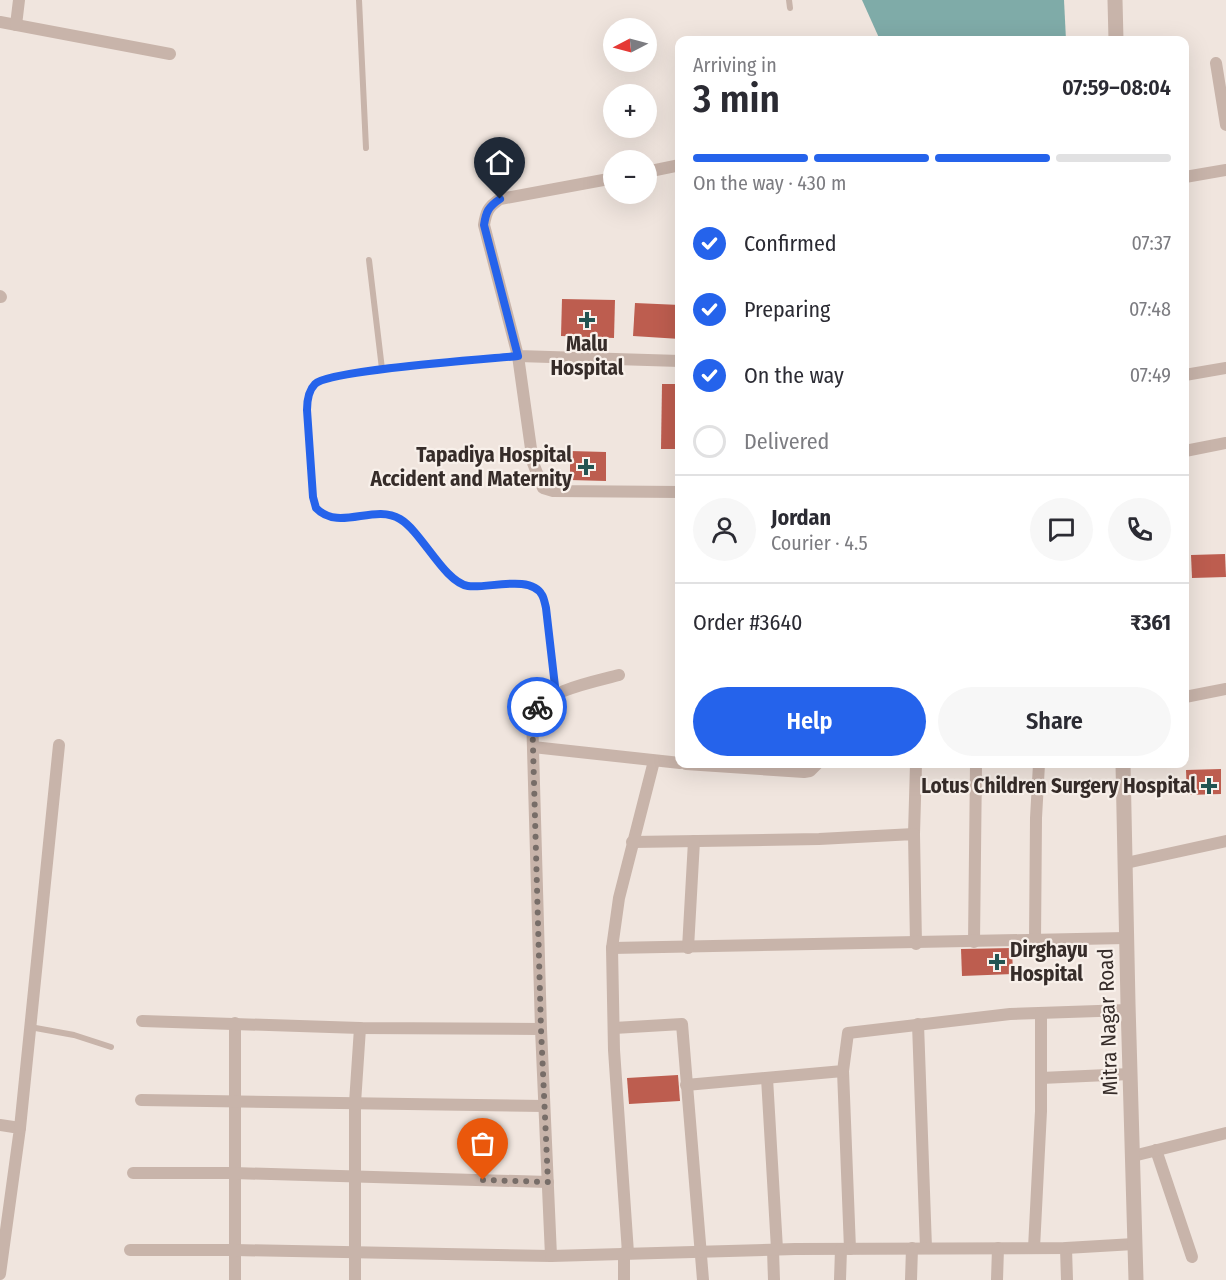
<!DOCTYPE html>
<html lang="en">
<head>
<meta charset="utf-8">
<style>
	:root { --surface:#fff; --page:#f7f7f7; --text:#2b2b33; --muted:#7c7c81; --line:#e1e1e2; --accent:#2563eb }
	body { margin:0; font-family:"Fira Sans Condensed",sans-serif; background:var(--page); color:var(--text); height:100vh; display:flex; flex-direction:column; font-size:22px; white-space:nowrap }
	* { box-sizing:border-box; margin:0 }
	p { font-size:20px; color:var(--muted) }
	.icon { flex:none; width:33px; height:33px; fill:none; stroke:currentColor; stroke-width:2; stroke-linecap:round; stroke-linejoin:round }
	.map { position:relative; flex:1; overflow:hidden }
	.details { position:absolute; left:675px; top:36px; width:514px; height:732px; display:flex; flex-direction:column; background:var(--surface); border-radius:12px; box-shadow:0 6px 24px #0002 }
	.details>* { flex:none }
	.needle { width:39px; rotate:264deg }
	.tools { position:absolute; left:603px; top:18px; display:grid; gap:12px }
	.tools a { display:grid; place-items:center; width:54px; height:54px; border-radius:50%; background:var(--surface); box-shadow:0 6px 24px #0002; font-size:30px }
	.pin { position:absolute; display:grid; place-items:center; width:51px; height:51px; color:#fff; margin:-62px -26px; border-radius:50% 50% 50% 0; rotate:-45deg; box-shadow:0 0 6px #0007 }
	.pin .icon { rotate:45deg }
	.courier { position:absolute; display:grid; place-items:center; width:60px; height:60px; margin:-30px; border:4px solid #2563eb; border-radius:50%; background:#fff; color:#222; box-shadow:0 2px 8px #0007 }
	.head em { font-style:normal; font-weight:600 }
	.head div { display:flex; flex-direction:column-reverse }
	.head { display:flex; align-items:center; justify-content:space-between; height:102px; padding:0 18px }
	h1 { font-size:39px; font-weight:600; line-height:45px }
	.bar { display:grid; grid-template-columns:repeat(4,1fr); gap:9px 6px; align-content:center; height:72px; padding:0 18px }
	.bar i { height:8px; border-radius:4px; background:var(--line) }
	.bar .active { background:var(--accent) }
	.bar p { grid-column:span 4 }
	.line { display:flex; align-items:center; gap:15px; padding:0 18px; border-top:2px solid var(--line) }
	.line div { flex:1 }
	.round { display:grid; place-items:center; flex:none; width:63px; height:63px; border-radius:32px; background:var(--page) }
	ol { padding:0 18px; list-style:none }
	li { display:flex; align-items:center; gap:18px; height:66px }
	li p { margin-inline-start:auto }
	li .icon { padding:6px; border-radius:50%; background:var(--accent); color:#fff; stroke-width:4 }
	li:last-child { color:var(--muted) }
	li i { width:33px; height:33px; border:3px solid var(--line); border-radius:50% }
	.button { display:flex; gap:12px; margin-top:auto; padding:12px 18px }
	.button a { flex:1; height:69px; border-radius:36px; background:var(--accent); color:#fff; font-size:24px; font-weight:600; line-height:69px; text-align:center }
	.button a+a { background:var(--page); color:var(--text) }
	.map>svg:first-child { display:block }
</style>
</head>
<body>
<div class="map">
<svg width="1226" height="1280" viewBox="0 0 1226 1280">
	<rect width="100%" height="100%" fill="#f0e5de"/>
	<path fill="#7faba8" d="M 862,0 L 1064,0 L 1066,40 L 880,40 Z"/>
	<g fill="#bd5d4f">
		<path d="M 562,299 L 615,300 L 614,338 L 561,336 Z"/>
		<path d="M 635,303 L 680,305 L 680,339 L 633,336 Z"/>
		<path d="M 662,384 L 680,384 L 680,449 L 661,449 Z"/>
		<path d="M 570,451 L 606,452 L 606,481 L 570,480 Z"/>
		<path d="M 1225,554 L 1226,577 L 1192,578 L 1191,555 Z"/>
		<path d="M 1221,769 L 1221,794 L 1187,795 L 1186,770 Z"/>
		<path d="M 1012,948 L 1013,974 L 962,976 L 961,949 Z"/>
		<path d="M 678,1075 L 680,1101 L 629,1104 L 627,1078 Z"/>
	</g>
	<g fill="none" stroke-linecap="round" stroke-linejoin="round">
		<g stroke="#c8b4aa" stroke-width="6">
			<path d="M 359,0 L 366,148"/>
			<path d="M 789,0 L 790,8"/>
			<path d="M 369,260 L 382,369"/>
			<path d="M 518,356 C 487,359 331,369 315,384 C 308,391 307,400 307,410 L 313,497 L 316,508 C 339,532 374,503 400,519 C 422,532 444,582 468,586 C 487,589 531,575 542,595 C 544,598 545,604 546,608 L 556,694"/>
			<path d="M 30,1027 L 74,1035 L 111,1047"/>
		</g>
		<g stroke="#c8b4aa" stroke-width="12">
			<path d="M 0,22 L 170,54"/>
			<path d="M 16,25 L 19,0"/>
			<path d="M 1216,63 L 1226,125"/>
			<path d="M 646,172 L 680,165"/>
			<path d="M 1185,177 L 1226,170"/>
			<path d="M 614,178 L 500,199 C 488,207 486,212 484,225 L 518,356 L 680,361"/>
			<path d="M 0,296 L 1,297"/>
			<path d="M 518,356 L 533,463 L 543,488 L 553,491 L 680,492"/>
			<path d="M 1185,375 L 1226,368"/>
			<path d="M 1185,451 L 1226,443"/>
			<path d="M 1185,697 L 1226,689"/>
			<path d="M 533,747 L 680,763"/>
			<path d="M 686,764 L 804,772 L 810,771 L 817,764"/>
			<path d="M 914,834 L 916,764"/>
			<path d="M 632,842 L 819,839 L 914,834 L 916,944"/>
			<path d="M 1126,863 L 1226,841"/>
			<path d="M 1035,941 L 1036,818 L 1039,764"/>
			<path d="M 974,942 L 976,764"/>
			<path d="M 612,948 L 1126,938"/>
			<path d="M 688,948 L 694,841"/>
			<path d="M 235,1023 L 235,1280"/>
			<path d="M 918,1024 L 926,1248"/>
			<path d="M 614,1028 L 682,1024 L 703,1280"/>
			<path d="M 541,1029 L 532,714 C 547,690 593,682 619,675"/>
			<path d="M 843,1071 L 850,1249"/>
			<path d="M 767,1078 L 777,1249"/>
			<path d="M 1041,1078 L 1130,1074"/>
			<path d="M 686,1085 L 843,1071 L 848,1033 L 1010,1014 L 1128,1010"/>
			<path d="M 141,1100 L 544,1106"/>
			<path d="M 0,1125 L 20,1128 L 0,1274"/>
			<path d="M 20,1128 L 59,745"/>
			<path d="M 1156,1150 L 1192,1257"/>
			<path d="M 1133,1156 L 1226,1133"/>
			<path d="M 133,1173 L 234,1173 L 548,1182"/>
			<path d="M 1034,1248 L 1041,1111 L 1041,1013"/>
			<path d="M 1066,1248 L 1067,1280"/>
			<path d="M 130,1250 L 235,1250 L 551,1256 L 541,1029 L 360,1028 L 142,1021"/>
			<path d="M 773,1250 L 774,1280"/>
			<path d="M 624,1253 L 624,1280"/>
			<path d="M 628,1253 L 614,1050 L 612,948 L 619,898 L 654,761"/>
			<path d="M 551,1256 L 795,1249 L 1066,1248 L 1134,1244"/>
			<path d="M 355,1280 L 355,1103 L 360,1028"/>
			<path d="M 840,1280 L 841,1249"/>
			<path d="M 911,1280 L 912,1248"/>
			<path d="M 997,1280 L 998,1248"/>
		</g>
		<g stroke="#c8b4aa" stroke-width="15">
			<path d="M 1115,0 L 1116,40"/>
			<path d="M 1123,764 L 1128,1004 L 1136,1280"/>
		</g>
	</g>
	<g fill="none" stroke-linecap="round" stroke-linejoin="round">
		<path stroke="#776d68" stroke-width="6" stroke-dasharray="0 10.8" d="M 483,1180 L 548,1182 L 541,1029 L 533,747 L 532,714 L 537,707"/>
		<path stroke="#2563eb" stroke-width="8" d="M 500,199 C 488,207 486,212 484,225 L 518,356 C 488,359 329,370 315,384 C 308,391 307,401 307,410 L 313,497 L 316,508 C 339,532 374,503 400,519 C 422,532 444,582 468,586 C 487,589 531,574 542,595 C 544,598 545,604 546,608 L 556,695 L 537,707"/>
	</g>
	<g fill="#225451" stroke="#f8f0ea" stroke-width="2">
		<path d="M584 311h6v6h6v6h-6v6h-6v-6h-6v-6h6z"/>
		<path d="M583 458h6v6h6v6h-6v6h-6v-6h-6v-6h6z"/>
		<path d="M1206 777h6v6h6v6h-6v6h-6v-6h-6v-6h6z"/>
		<path d="M994 953h6v6h6v6h-6v6h-6v-6h-6v-6h6z"/>
	</g>
	<g text-anchor="middle" stroke-width="4.5" stroke-linejoin="round" paint-order="stroke">
		<g font-size="21" font-weight="bold" fill="#362c29" stroke="#f8f0ea" text-anchor="end">
			<text x="587" y="351" text-anchor="middle">Malu<tspan x="587" dy="24">Hospital</tspan></text>
			<text x="572" y="462">Tapadiya Hospital<tspan x="572" dy="24">Accident and Maternity</tspan></text>
			<text x="1196" y="793">Lotus Children Surgery Hospital</text>
			<text x="1010" y="957" text-anchor="start">Dirghayu<tspan x="1010" dy="24">Hospital</tspan></text>
		</g>
		<g font-size="21" fill="#362c29" stroke="#f8f0ea">
			<text transform="translate(1108 1022) rotate(-92)" y="7">Mitra Nagar Road</text>
		</g>
	</g>
</svg>
<div class="tools">
<a><svg class="needle" viewBox="-14 -14 28 28"><path d="M0-13l5 13h-10z" fill="#e53935"/><path d="M0 13l5-13h-10z" fill="#7c7c81"/></svg></a>
<a>+</a>
<a>−</a>
</div>
<div class="pin" style="left:483px;top:1180px;background:#ea580c"><svg class="icon" aria-label="bag" viewBox="0 0 24 24"><path d="M5 8h14l-1 12H6zM9 8a3 3 0 0 1 6 0"/></svg></div>
<div class="pin" style="left:500px;top:199px;background:#1f2937"><svg class="icon" aria-label="home" viewBox="0 0 24 24"><path d="M3 11l9-7 9 7M6 9v11h12V9"/></svg></div>
<div class="courier" style="left:537px;top:707px"><svg class="icon" aria-label="bike" viewBox="0 0 24 24"><circle cx="6" cy="16" r="4"/><circle cx="18" cy="16" r="4"/><path d="M6 16l4-8h5l3 8M10 8l3 8H6M13 5h3"/></svg></div>
<section class="details">
<div class="head"><div><h1>3 min</h1><p>Arriving in</p></div><em>07:59–08:04</em></div>
<div class="bar"><i class="active"></i><i class="active"></i><i class="active"></i><i></i><p>On the way · 430 m</p></div>
<ol>
<li><svg class="icon" aria-label="check" viewBox="0 0 24 24"><path d="M5 12l5 5 9-10"/></svg>Confirmed<p>07:37</p></li>
<li><svg class="icon" aria-label="check" viewBox="0 0 24 24"><path d="M5 12l5 5 9-10"/></svg>Preparing<p>07:48</p></li>
<li><svg class="icon" aria-label="check" viewBox="0 0 24 24"><path d="M5 12l5 5 9-10"/></svg>On the way<p>07:49</p></li>
<li><i></i>Delivered</li>
</ol>
<div class="line" style="height:108px"><a class="round"><svg class="icon" aria-label="person" viewBox="0 0 24 24"><circle cx="12" cy="8" r="4"/><path d="M4 21q1-7 8-7t8 7"/></svg></a><div><b>Jordan</b><p>Courier · 4.5</p></div><a class="round"><svg class="icon" aria-label="chat" viewBox="0 0 24 24"><path d="M4 5h16v11H9l-5 4z"/></svg></a><a class="round"><svg class="icon" aria-label="phone" viewBox="0 0 24 24"><path d="M5 4h4l2 5-3 2q2 4 5 5l2-3 5 2v4C11 20 4 13 5 4z"/></svg></a></div>
<div class="line" style="height:78px"><div>Order #3640</div><b>₹361</b></div>
<div class="button"><a>Help</a><a>Share</a></div>
</section>
</div>
</body>
</html>
